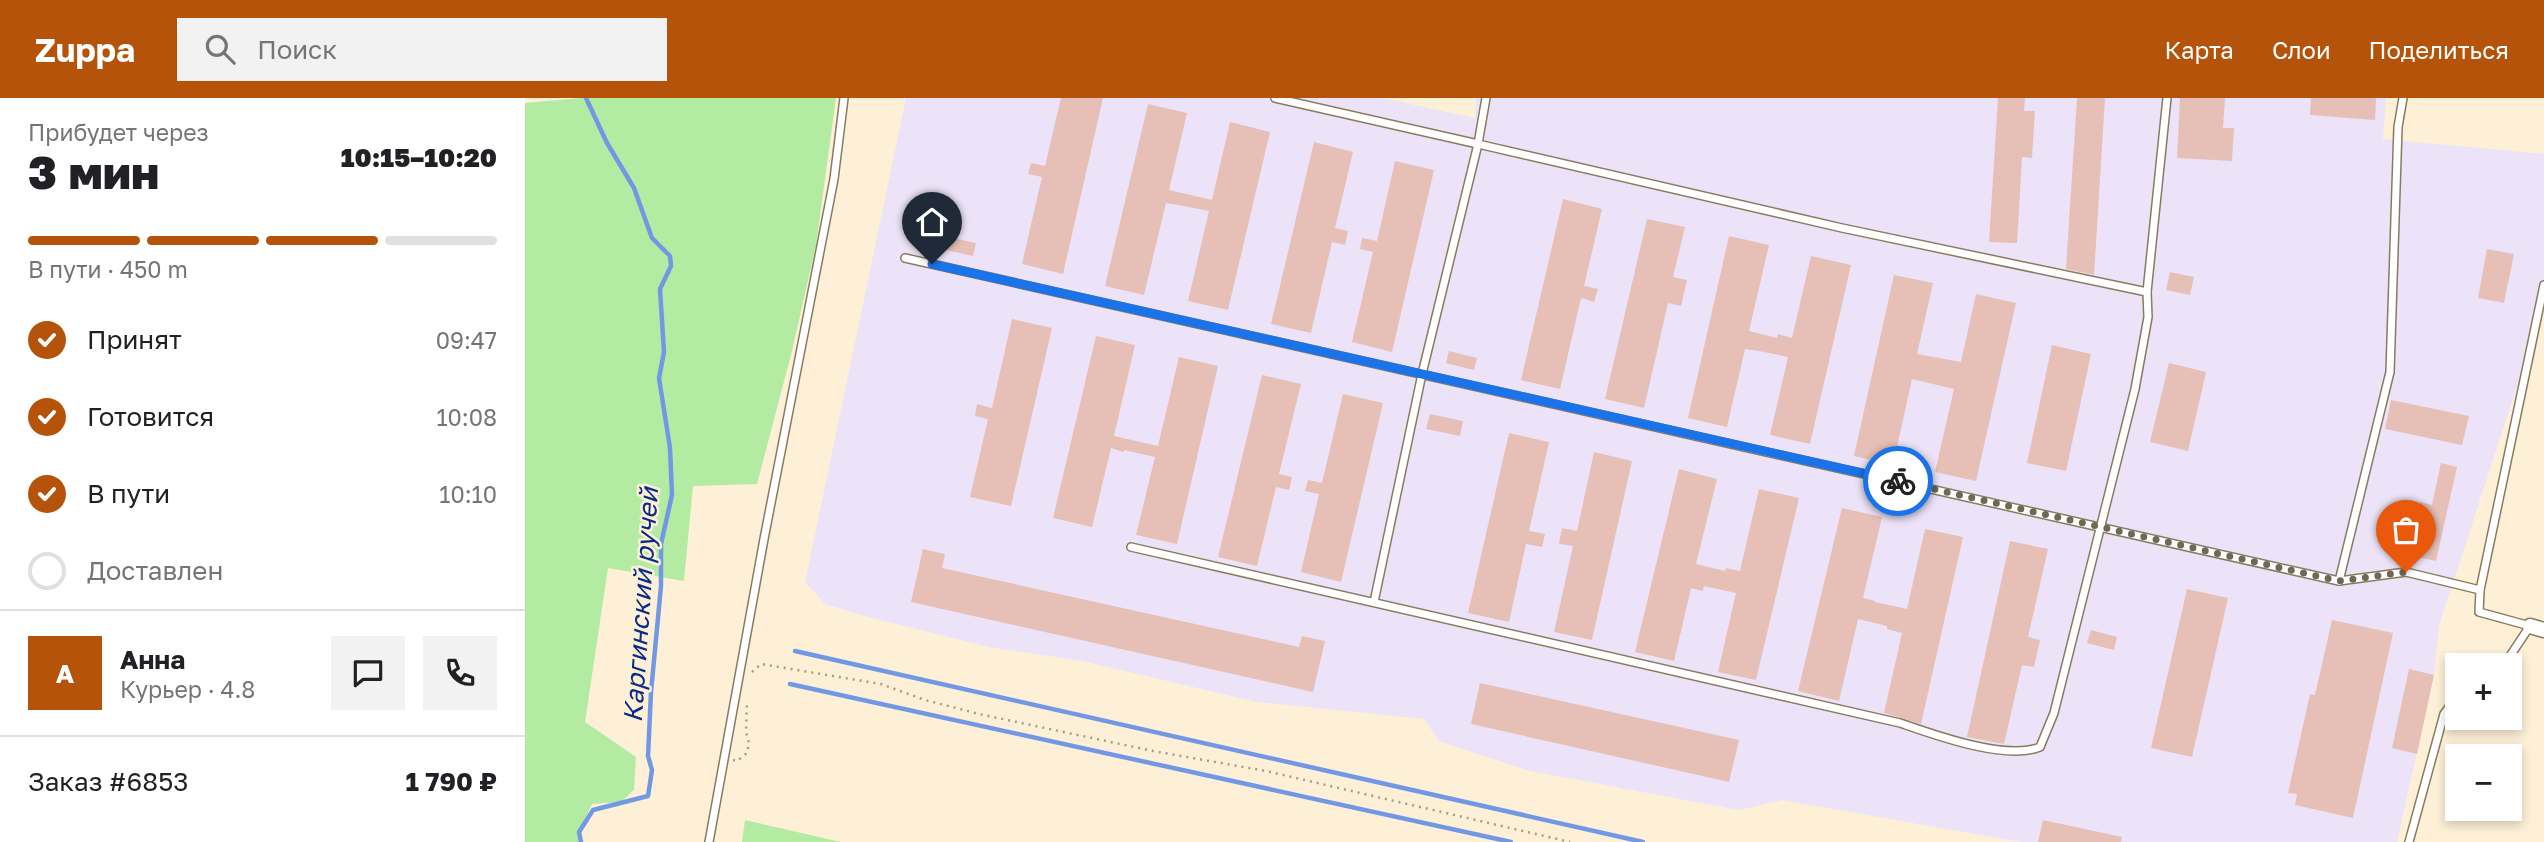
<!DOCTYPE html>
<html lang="ru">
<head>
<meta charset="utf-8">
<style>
	:root { --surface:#fff; --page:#f2f2f2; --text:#202124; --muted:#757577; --line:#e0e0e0; --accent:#b45309 }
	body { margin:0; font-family:"Golos Text",sans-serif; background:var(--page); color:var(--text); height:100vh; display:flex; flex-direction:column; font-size:26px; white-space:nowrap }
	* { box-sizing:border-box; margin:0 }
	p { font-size:23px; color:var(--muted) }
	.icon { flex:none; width:38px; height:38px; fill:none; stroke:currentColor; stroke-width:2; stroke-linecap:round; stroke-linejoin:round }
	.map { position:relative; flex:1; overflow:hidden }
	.details { display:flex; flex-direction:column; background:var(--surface); width:525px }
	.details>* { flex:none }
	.fabs { position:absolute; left:1920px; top:555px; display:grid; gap:14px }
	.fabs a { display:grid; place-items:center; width:77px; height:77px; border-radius:0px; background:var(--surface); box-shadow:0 4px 10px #0003; font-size:35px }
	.pin { position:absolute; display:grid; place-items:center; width:60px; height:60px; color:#fff; margin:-72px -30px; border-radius:50% 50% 50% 0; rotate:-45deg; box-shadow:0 0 7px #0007 }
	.pin .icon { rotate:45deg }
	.courier { position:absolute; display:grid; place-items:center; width:70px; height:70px; margin:-35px; border:5px solid #1a73e8; border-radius:50%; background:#fff; color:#222; box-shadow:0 2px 9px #0007 }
	.headline em { font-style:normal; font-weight:800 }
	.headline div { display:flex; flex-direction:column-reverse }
	.headline { display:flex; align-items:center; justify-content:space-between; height:119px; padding:0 28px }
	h1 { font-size:46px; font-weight:800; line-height:52px }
	.bar { display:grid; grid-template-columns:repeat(4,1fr); gap:10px 7px; align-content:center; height:84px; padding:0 28px }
	.bar i { height:9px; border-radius:5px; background:var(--line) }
	.bar .on { background:var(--accent) }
	.bar p { grid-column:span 4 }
	.line { display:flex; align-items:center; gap:18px; padding:0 28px; border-top:2px solid var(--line) }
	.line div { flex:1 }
	.round { display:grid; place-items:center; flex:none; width:74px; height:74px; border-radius:0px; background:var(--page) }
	ol { padding:0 28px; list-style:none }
	li { display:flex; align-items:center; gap:21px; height:77px }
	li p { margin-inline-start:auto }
	li .icon { padding:7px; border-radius:50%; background:var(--accent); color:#fff; stroke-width:4 }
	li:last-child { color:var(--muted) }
	li i { width:38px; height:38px; border:4px solid var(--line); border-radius:50% }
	header { display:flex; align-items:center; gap:42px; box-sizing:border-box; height:98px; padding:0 35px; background:var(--accent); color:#fff }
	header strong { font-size:33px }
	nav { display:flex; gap:38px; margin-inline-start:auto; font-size:24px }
	.search { width:490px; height:63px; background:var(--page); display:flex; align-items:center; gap:18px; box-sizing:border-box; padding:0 24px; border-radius:0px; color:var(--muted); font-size:26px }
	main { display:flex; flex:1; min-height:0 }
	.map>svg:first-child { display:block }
</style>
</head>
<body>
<header>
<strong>Zuppa</strong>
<div class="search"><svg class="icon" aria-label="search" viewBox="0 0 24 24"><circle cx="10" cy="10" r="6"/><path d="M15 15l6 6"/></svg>Поиск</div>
<nav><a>Карта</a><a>Слои</a><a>Поделиться</a></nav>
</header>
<main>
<section class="details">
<div class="headline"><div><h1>3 мин</h1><p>Прибудет через</p></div><em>10:15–10:20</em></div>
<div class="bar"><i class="on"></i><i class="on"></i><i class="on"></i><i></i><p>В пути · 450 m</p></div>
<ol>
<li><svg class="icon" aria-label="check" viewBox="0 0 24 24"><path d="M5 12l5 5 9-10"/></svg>Принят<p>09:47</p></li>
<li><svg class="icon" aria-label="check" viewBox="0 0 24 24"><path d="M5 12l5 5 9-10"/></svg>Готовится<p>10:08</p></li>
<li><svg class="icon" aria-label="check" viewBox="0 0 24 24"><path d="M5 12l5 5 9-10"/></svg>В пути<p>10:10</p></li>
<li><i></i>Доставлен</li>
</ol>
<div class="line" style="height:126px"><b class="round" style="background:var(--accent);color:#fff">А</b><div><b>Анна</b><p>Курьер · 4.8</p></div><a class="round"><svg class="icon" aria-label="chat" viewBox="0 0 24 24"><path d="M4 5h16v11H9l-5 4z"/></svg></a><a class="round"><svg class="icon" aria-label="phone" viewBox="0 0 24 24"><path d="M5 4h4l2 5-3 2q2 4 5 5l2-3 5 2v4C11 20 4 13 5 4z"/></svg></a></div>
<div class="line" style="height:91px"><div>Заказ #6853</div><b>1 790 ₽</b></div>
</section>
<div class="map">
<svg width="2019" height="744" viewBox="0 0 2019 744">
	<rect width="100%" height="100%" fill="#fdf0d7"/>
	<path fill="#ece3f8" d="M 381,0 L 858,0 L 950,20 L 951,0 L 1861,0 L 1858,41 L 2019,56 L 2019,205 L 1914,528 L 1909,577 L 1872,744 L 1496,744 L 1257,702 L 1214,712 L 1005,673 L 914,643 L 899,621 L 732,604 L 557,563 L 464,549 L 347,520 L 300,506 L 280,484 Z"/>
	<g fill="#b3eba3">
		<path d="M 55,0 L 311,0 L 291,147 L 267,253 L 232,386 L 168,388 L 159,483 L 83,470 L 60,624 L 111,659 L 109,692 L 96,704 L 67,706 L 54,734 L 56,744 L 0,744 L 0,5 Z"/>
		<path d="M 220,722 L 316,744 L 217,744 Z"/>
	</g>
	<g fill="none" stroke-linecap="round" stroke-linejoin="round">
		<g stroke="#7297e5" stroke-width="4.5">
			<path d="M 270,553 L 1118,744"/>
			<path d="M 265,586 L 986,744"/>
			<path d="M 56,744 L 54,734 L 68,712 L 123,698 L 127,672 L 123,658 L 126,594 L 136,488 L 136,446 L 147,397 L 145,350 L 134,280 L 139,254 L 135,191 L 146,168 L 145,158 L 127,140 L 109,90 L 82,45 L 61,0"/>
		</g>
	</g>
	<g fill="#e6c0b7">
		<path d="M 536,0 L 578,0 L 538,176 L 497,166 L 517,79 L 503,76 L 506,65 L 520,68 Z"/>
		<path d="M 1473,0 L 1500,0 L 1499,13 L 1510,13 L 1507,60 L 1497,59 L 1492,145 L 1464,144 Z"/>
		<path d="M 1552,0 L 1580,0 L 1569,177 L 1541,171 Z"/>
		<path d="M 1655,0 L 1700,0 L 1698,30 L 1709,30 L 1707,63 L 1652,60 Z"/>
		<path d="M 1786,0 L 1851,0 L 1850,22 L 1785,17 Z"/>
		<path d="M 623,6 L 662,15 L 644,92 L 687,102 L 705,24 L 745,34 L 703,212 L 663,203 L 684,113 L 654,107 L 641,105 L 619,197 L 580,188 Z"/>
		<path d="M 789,44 L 828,54 L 810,130 L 823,133 L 820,147 L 807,144 L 786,235 L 746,226 Z"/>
		<path d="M 870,63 L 909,72 L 867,254 L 827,244 L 848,154 L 835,151 L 837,140 L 852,143 Z"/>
		<path d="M 1038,101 L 1077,111 L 1059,188 L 1073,191 L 1069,204 L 1056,200 L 1035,291 L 996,282 Z"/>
		<path d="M 1122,121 L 1160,129 L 1148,179 L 1162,182 L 1156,208 L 1143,205 L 1119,310 L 1080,301 Z"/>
		<path d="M 1204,138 L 1244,147 L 1224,233 L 1252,240 L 1253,236 L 1267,240 L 1286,158 L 1326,167 L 1285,346 L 1245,337 L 1263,259 L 1234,253 L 1220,251 L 1202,329 L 1163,320 Z"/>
		<path d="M 423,139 L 451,145 L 448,158 L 421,152 Z"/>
		<path d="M 1962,151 L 1989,156 L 1979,205 L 1953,200 Z"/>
		<path d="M 1645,174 L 1669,179 L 1665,197 L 1641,192 Z"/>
		<path d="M 1369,177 L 1408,185 L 1392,256 L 1436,264 L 1451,196 L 1491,205 L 1451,383 L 1410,374 L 1429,291 L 1387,281 L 1368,367 L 1329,358 Z"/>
		<path d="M 487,221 L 527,230 L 486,408 L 445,399 L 463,321 L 450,318 L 452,306 L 467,310 Z"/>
		<path d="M 571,238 L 610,247 L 589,338 L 633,348 L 654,259 L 693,268 L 652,446 L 611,437 L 630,359 L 599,352 L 599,354 L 586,350 L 567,429 L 528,420 Z"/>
		<path d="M 1527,247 L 1566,256 L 1541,373 L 1502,365 Z"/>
		<path d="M 924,253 L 952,260 L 949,272 L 921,265 Z"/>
		<path d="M 1644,265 L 1681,274 L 1663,353 L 1625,344 Z"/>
		<path d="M 737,277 L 776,286 L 754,376 L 767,379 L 764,392 L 751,389 L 732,468 L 693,459 Z"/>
		<path d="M 818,296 L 858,305 L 816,484 L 776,474 L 794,396 L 780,393 L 783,382 L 797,385 Z"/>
		<path d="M 1866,302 L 1944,318 L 1937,347 L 1860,331 Z"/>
		<path d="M 905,316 L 938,323 L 935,338 L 901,331 Z"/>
		<path d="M 984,335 L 1024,344 L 1004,433 L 1020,436 L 1017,449 L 1001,446 L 984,524 L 943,515 Z"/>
		<path d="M 1069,354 L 1107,363 L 1067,542 L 1029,534 L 1048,448 L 1034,446 L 1037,430 L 1052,433 Z"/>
		<path d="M 1916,365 L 1932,369 L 1911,463 L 1883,457 L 1895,404 L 1907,407 Z"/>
		<path d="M 1154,371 L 1192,381 L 1171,466 L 1200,473 L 1201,470 L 1215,473 L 1234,391 L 1274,400 L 1231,582 L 1193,574 L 1211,495 L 1179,488 L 1178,493 L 1166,490 L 1149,563 L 1110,554 Z"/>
		<path d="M 1317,410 L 1357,419 L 1338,500 L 1350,503 L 1350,504 L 1382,511 L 1400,431 L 1438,439 L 1396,626 L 1359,615 L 1377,535 L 1362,531 L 1362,528 L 1333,521 L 1314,603 L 1273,593 Z"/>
		<path d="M 1485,443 L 1523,451 L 1503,539 L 1515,542 L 1509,569 L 1497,567 L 1479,646 L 1442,639 Z"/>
		<path d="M 398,451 L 420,456 L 417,470 L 774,549 L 777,538 L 800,543 L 788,594 L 386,504 Z"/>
		<path d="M 1662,491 L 1703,500 L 1667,659 L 1626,650 Z"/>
		<path d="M 1807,522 L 1868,535 L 1828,720 L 1770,707 L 1772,696 L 1763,695 L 1785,596 L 1790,597 Z"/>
		<path d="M 1566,532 L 1592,539 L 1589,552 L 1562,545 Z"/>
		<path d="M 1884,571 L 1909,577 L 1892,656 L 1867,650 Z"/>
		<path d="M 955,585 L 1214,642 L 1204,684 L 946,626 Z"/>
		<path d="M 1518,722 L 1597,739 L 1596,744 L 1513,744 Z"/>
	</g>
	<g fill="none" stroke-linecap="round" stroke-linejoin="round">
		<defs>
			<g id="service">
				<path d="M 750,0 L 953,46 L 897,276 L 849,504"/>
				<path d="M 961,0 L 953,46 L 1317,130 L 1622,194"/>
				<path d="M 380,160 L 1814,483 L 1881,474 L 1955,492"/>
				<path d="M 606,449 L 1375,625 C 1410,637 1481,663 1515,649 L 1529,615 L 1610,291 L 1623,219 L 1622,194 L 1642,0"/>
				<path d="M 1814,483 L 1865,274 L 1873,29 L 1878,0"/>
				<path d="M 1979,567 L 2005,528 L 1954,514 L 1955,492 L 2019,187"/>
				<path d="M 184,744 L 239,441 L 309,81 L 319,0"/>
				<path d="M 1884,744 L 1919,616 L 1932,598"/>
			</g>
			<path id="minor" d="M 2005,528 L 2019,532"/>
		</defs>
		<use href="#service" stroke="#897b5f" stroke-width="10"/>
		<use href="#minor" stroke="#897b5f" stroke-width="17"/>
		<g stroke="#a69c88" stroke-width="2.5" stroke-dasharray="2 5" stroke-linecap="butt">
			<path d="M 227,574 L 236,566 L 356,586 L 400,602 L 454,616 L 628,653 L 741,673 L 1045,744"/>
			<path d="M 208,662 L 212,663 L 222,655 L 224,645 L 221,634 L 222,603"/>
		</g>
		<use href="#service" stroke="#fff" stroke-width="7"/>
		<use href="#minor" stroke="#fff" stroke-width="14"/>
	</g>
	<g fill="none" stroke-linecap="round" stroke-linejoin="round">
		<path stroke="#6f6857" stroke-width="7" stroke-dasharray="0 12.6" d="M 1373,383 L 1814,483 L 1881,474"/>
		<path stroke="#1a73e8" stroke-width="9" d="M 407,166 L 1373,383"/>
	</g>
	<g text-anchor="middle" stroke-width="5" stroke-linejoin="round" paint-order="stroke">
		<g font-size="26" font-style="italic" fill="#0b2c85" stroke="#fdf0d7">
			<text transform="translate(116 507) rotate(-86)" y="9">Каргинский ручей</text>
		</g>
	</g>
</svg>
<div class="fabs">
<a>+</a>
<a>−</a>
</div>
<div class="pin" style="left:1881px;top:474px;background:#ea580c"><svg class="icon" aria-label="bag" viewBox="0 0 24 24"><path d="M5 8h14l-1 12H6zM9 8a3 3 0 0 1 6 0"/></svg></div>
<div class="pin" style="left:407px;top:166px;background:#1f2937"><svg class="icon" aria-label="home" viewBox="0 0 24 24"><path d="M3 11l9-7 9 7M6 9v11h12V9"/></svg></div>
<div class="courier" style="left:1373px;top:383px"><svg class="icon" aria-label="bike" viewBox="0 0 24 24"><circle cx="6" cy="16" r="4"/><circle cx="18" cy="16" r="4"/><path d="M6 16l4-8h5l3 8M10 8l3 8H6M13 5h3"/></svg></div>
</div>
</main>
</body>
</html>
